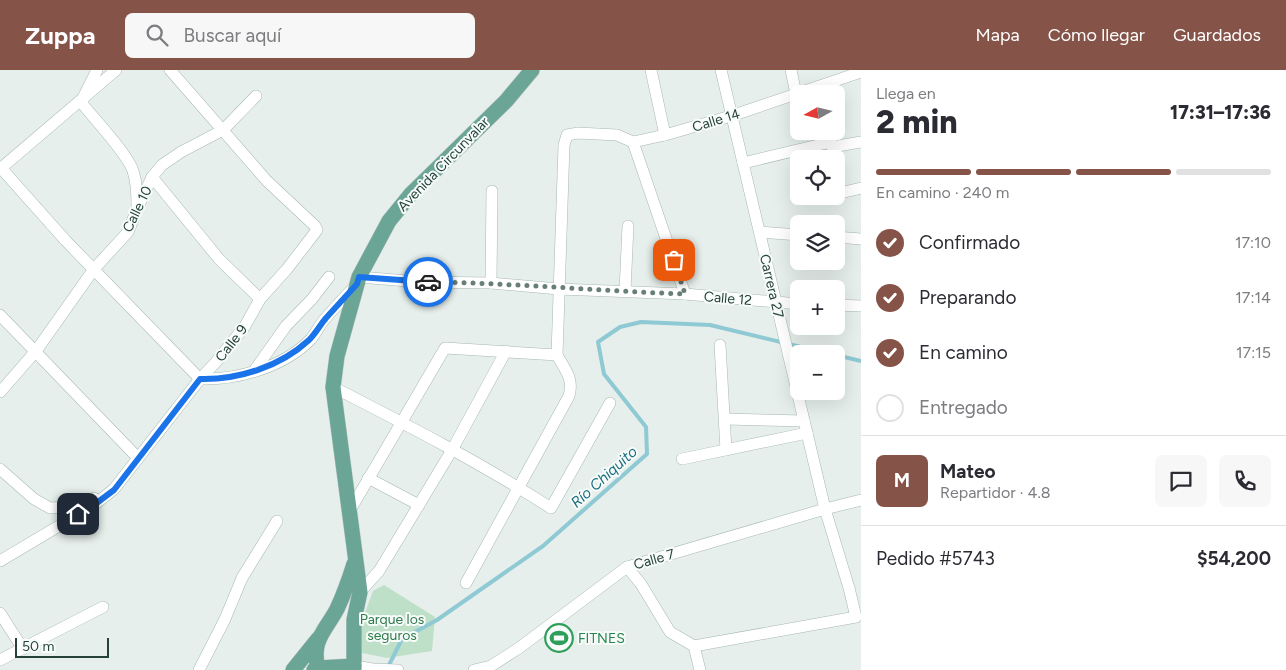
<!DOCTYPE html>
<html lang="es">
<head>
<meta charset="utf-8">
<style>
	:root { --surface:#fff; --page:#f7f7f7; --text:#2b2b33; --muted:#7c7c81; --line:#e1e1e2; --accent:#855347 }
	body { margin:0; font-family:Figtree,sans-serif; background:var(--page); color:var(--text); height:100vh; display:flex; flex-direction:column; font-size:19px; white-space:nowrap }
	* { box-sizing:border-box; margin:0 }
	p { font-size:16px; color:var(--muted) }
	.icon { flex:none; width:28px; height:28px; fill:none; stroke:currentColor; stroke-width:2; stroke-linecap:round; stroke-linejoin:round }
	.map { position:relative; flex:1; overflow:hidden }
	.sheet { display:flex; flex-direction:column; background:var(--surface); width:425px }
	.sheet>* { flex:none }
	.needle { width:32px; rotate:262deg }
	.buttons { position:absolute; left:790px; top:15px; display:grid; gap:10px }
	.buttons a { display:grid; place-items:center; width:55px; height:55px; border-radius:8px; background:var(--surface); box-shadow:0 5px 20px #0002; font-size:25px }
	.scale { position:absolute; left:15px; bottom:12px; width:94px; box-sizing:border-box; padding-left:5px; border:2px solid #24423a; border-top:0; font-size:14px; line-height:18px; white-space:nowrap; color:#24423a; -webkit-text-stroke:4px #f7fbf9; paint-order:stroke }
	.pin { position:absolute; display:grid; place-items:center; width:42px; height:42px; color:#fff; margin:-21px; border-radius:10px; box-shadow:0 2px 8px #0006 }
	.courier { position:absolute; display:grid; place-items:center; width:50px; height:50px; margin:-25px; border:4px solid #1a73e8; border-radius:50%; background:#fff; color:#222; box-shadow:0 1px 6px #0007 }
	.head em { font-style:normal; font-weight:800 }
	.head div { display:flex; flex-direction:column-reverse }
	.head { display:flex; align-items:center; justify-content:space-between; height:85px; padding:0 15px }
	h1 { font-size:32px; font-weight:800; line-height:38px }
	.bar { display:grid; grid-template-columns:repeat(4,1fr); gap:8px 5px; align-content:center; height:60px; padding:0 15px }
	.bar i { height:6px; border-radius:4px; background:var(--line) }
	.bar .on { background:var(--accent) }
	.bar p { grid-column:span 4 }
	.line { display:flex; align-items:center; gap:12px; padding:0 15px; border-top:1px solid var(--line) }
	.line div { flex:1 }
	.round { display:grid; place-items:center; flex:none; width:52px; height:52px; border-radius:8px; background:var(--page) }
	ol { padding:0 15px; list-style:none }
	li { display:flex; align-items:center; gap:15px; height:55px }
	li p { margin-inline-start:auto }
	li .icon { padding:5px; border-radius:50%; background:var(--accent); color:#fff; stroke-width:4 }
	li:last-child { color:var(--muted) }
	li i { width:28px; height:28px; border:2px solid var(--line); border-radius:50% }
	header { display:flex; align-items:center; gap:30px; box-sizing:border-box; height:70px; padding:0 25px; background:var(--accent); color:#fff }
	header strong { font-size:24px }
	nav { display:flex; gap:28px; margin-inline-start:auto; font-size:18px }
	.search { width:350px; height:45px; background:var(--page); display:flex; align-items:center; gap:12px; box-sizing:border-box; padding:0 18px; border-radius:8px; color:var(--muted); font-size:19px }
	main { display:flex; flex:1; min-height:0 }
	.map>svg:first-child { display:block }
</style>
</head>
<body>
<header>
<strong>Zuppa</strong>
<div class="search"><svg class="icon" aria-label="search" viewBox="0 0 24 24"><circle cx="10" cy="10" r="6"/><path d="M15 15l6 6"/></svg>Buscar aquí</div>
<nav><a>Mapa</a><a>Cómo llegar</a><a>Guardados</a></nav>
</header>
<main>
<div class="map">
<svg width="861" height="600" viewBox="0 0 861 600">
	<rect width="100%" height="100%" fill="#e6efeb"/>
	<path fill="#bfe0c8" d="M 384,515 L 435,547 L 432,581 L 387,588 L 362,583 L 362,551 L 373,521 Z"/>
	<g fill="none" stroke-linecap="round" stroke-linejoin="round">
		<g stroke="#8ec9d4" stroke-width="4">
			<path d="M 836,285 L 861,291"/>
			<path d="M 388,597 L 402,569 L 437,550 L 543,476 L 647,384 L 646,357 L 604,304 L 598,272 L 620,257 L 641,252 L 710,255 L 830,284"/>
		</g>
		<defs>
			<g id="street">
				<path d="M 97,0 L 81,32 C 93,48 128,84 133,101 C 137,113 137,124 137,136"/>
				<path d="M 651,0 L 665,65"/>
				<path d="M 791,0 L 796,24"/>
				<path d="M 829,61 L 832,77 L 861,72"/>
				<path d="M 633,72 L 685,224"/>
				<path d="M 743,93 L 831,72"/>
				<path d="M 1,98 L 66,171 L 200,309 C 238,310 284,297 311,269 C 316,263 319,256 324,250 C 334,238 345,227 356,215"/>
				<path d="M 0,99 L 116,0"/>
				<path d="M 152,107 L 219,189 L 260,229"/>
				<path d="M 836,124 L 861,118"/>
				<path d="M 760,162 L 799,165"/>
				<path d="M 836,167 L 861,169"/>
				<path d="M 359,207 L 420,212 L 491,213 L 559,219 L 685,224 L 799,234"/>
				<path d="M 491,213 L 492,121"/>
				<path d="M 625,221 L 628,156"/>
				<path d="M 836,235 L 861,236"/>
				<path d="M 0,245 L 138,388"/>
				<path d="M 720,275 L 726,380"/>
				<path d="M 254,301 L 286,256 L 312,229 L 329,207"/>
				<path d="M 333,317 C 407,355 481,393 551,438 L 610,333"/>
				<path d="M 0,322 L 36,281 L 94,199 L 128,162 L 137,139 L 152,107 L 162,95 L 181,82 L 223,60 L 256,26"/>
				<path d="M 725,349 L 804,351"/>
				<path d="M 682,389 L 807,363"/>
				<path d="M 0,399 L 34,429 L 50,438 L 71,437 L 94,428"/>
				<path d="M 368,408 L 419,435"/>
				<path d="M 349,442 L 445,278 L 557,285"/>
				<path d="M 0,491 L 94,435 L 114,419 L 200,309 L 216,292 L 245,256 L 260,229 L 287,199 L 317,160 L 315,156 L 267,111 L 170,0"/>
				<path d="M 627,497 L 641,514 L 670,562 L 694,576 L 700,600"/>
				<path d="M 466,513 L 569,326 C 574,308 565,300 557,285 L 564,75 L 567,65 L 578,63 L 617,65 L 633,72 L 665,65 L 731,46 L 861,2"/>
				<path d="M 360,522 L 379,501 L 452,380 L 506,281"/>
				<path d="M 0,543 L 23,579"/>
				<path d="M 694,576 L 856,547 L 849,518 L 825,439 L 721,0"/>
				<path d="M 0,590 L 103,537"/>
				<path d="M 354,596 L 373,599 L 398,600"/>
				<path d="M 199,600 L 225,549 L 242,508 L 277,451"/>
				<path d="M 474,600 L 491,596 L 519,578 L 627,497 L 825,439 L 861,430"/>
			</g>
			<g id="primary">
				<path d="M 293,600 L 318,569"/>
				<path d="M 314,600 L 318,598 L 354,596"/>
				<path d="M 318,600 C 311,570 324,563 337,539 C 344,524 349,510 354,494"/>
				<path d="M 354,600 L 354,550 L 360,522 L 333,317 L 337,286 L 359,207 L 389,151 L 411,124 L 506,31 L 532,0"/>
			</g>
		</defs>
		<use href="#street" stroke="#a8b8b2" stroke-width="12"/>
		<use href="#primary" stroke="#c2cac8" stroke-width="16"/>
		<use href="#street" stroke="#fff" stroke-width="11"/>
		<use href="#primary" stroke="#6aa596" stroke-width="15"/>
	</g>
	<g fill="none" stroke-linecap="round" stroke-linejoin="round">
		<path stroke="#687f78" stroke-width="5" stroke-dasharray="0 9" d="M 428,212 C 514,213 599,221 685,224 L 674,190"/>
		<path stroke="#1a73e8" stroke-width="6" d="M 78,444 L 94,435 L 114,420 L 200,309 C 239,310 281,296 309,270 C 316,263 320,255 326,248 C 336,237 346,226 357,214 L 359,207 L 428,212"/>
	</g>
	<defs>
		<symbol id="stadium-ring" viewBox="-11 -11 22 22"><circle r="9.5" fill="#f7fbf9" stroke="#2e9e5b" stroke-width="1.5"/><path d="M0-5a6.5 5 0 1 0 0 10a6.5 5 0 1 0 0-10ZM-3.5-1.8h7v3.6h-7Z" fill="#2e9e5b"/></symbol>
	</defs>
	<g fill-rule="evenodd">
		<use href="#stadium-ring" x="543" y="552" width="32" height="32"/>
	</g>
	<g text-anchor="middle" stroke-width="4" stroke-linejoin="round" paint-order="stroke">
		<g font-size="14" fill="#24423a" stroke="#f7fbf9">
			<text transform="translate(716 50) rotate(-17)" y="5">Calle 14</text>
			<text transform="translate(443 94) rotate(-46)" y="5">Avenida Circunvalar</text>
			<text transform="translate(137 139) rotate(-64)" y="5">Calle 10</text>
			<text transform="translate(772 216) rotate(77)" y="5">Carrera 27</text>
			<text transform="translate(728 228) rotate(5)" y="5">Calle 12</text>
			<text transform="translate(231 273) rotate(-52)" y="5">Calle 9</text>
			<text transform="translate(654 489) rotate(-16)" y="5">Calle 7</text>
		</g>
		<g font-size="14" fill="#2d7a4b" stroke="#f7fbf9">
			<text x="392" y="554">Parque los<tspan x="392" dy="16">seguros</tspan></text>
		</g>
		<g font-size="14" fill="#27864d" stroke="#f7fbf9" text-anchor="start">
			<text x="578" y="573">FITNES</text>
		</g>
		<g font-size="15" font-style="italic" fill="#1c6f80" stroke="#f7fbf9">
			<text transform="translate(604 407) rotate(-42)" y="5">Río Chiquito</text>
		</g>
	</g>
</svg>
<div class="buttons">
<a><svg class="needle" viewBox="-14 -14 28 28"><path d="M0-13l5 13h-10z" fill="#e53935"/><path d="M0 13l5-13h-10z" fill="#7c7c81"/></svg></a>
<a><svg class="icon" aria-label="locate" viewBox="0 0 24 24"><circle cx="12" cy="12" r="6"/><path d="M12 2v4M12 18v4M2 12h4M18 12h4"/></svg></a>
<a><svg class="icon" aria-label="layers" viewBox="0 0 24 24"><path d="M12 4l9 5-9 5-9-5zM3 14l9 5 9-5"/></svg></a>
<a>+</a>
<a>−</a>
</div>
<div class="scale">50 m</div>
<div class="pin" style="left:674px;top:190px;background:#ea580c"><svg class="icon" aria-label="bag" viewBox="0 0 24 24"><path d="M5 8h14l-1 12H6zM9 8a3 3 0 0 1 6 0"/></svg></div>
<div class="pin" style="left:78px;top:444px;background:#1f2937"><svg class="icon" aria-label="home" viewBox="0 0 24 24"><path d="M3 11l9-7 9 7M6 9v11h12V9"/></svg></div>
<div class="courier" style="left:428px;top:212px"><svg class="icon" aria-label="car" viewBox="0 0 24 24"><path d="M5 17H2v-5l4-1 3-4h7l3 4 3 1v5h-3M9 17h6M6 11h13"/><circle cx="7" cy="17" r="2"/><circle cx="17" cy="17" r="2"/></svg></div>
</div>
<section class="sheet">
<div class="head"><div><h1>2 min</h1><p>Llega en</p></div><em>17:31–17:36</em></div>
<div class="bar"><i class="on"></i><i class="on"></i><i class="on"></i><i></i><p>En camino · 240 m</p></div>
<ol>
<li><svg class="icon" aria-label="check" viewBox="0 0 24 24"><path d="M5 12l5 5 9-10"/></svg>Confirmado<p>17:10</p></li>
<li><svg class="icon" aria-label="check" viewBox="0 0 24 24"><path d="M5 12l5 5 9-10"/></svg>Preparando<p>17:14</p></li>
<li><svg class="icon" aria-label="check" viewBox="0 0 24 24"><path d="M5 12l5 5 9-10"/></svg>En camino<p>17:15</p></li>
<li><i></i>Entregado</li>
</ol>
<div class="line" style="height:90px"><b class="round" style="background:var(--accent);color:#fff">M</b><div><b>Mateo</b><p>Repartidor · 4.8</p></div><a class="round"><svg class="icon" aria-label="chat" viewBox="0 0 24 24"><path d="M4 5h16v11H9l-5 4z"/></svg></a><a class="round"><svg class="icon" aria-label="phone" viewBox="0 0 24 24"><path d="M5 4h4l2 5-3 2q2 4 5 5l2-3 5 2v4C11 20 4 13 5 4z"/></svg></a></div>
<div class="line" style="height:65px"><div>Pedido #5743</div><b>$54,200</b></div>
</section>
</main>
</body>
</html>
